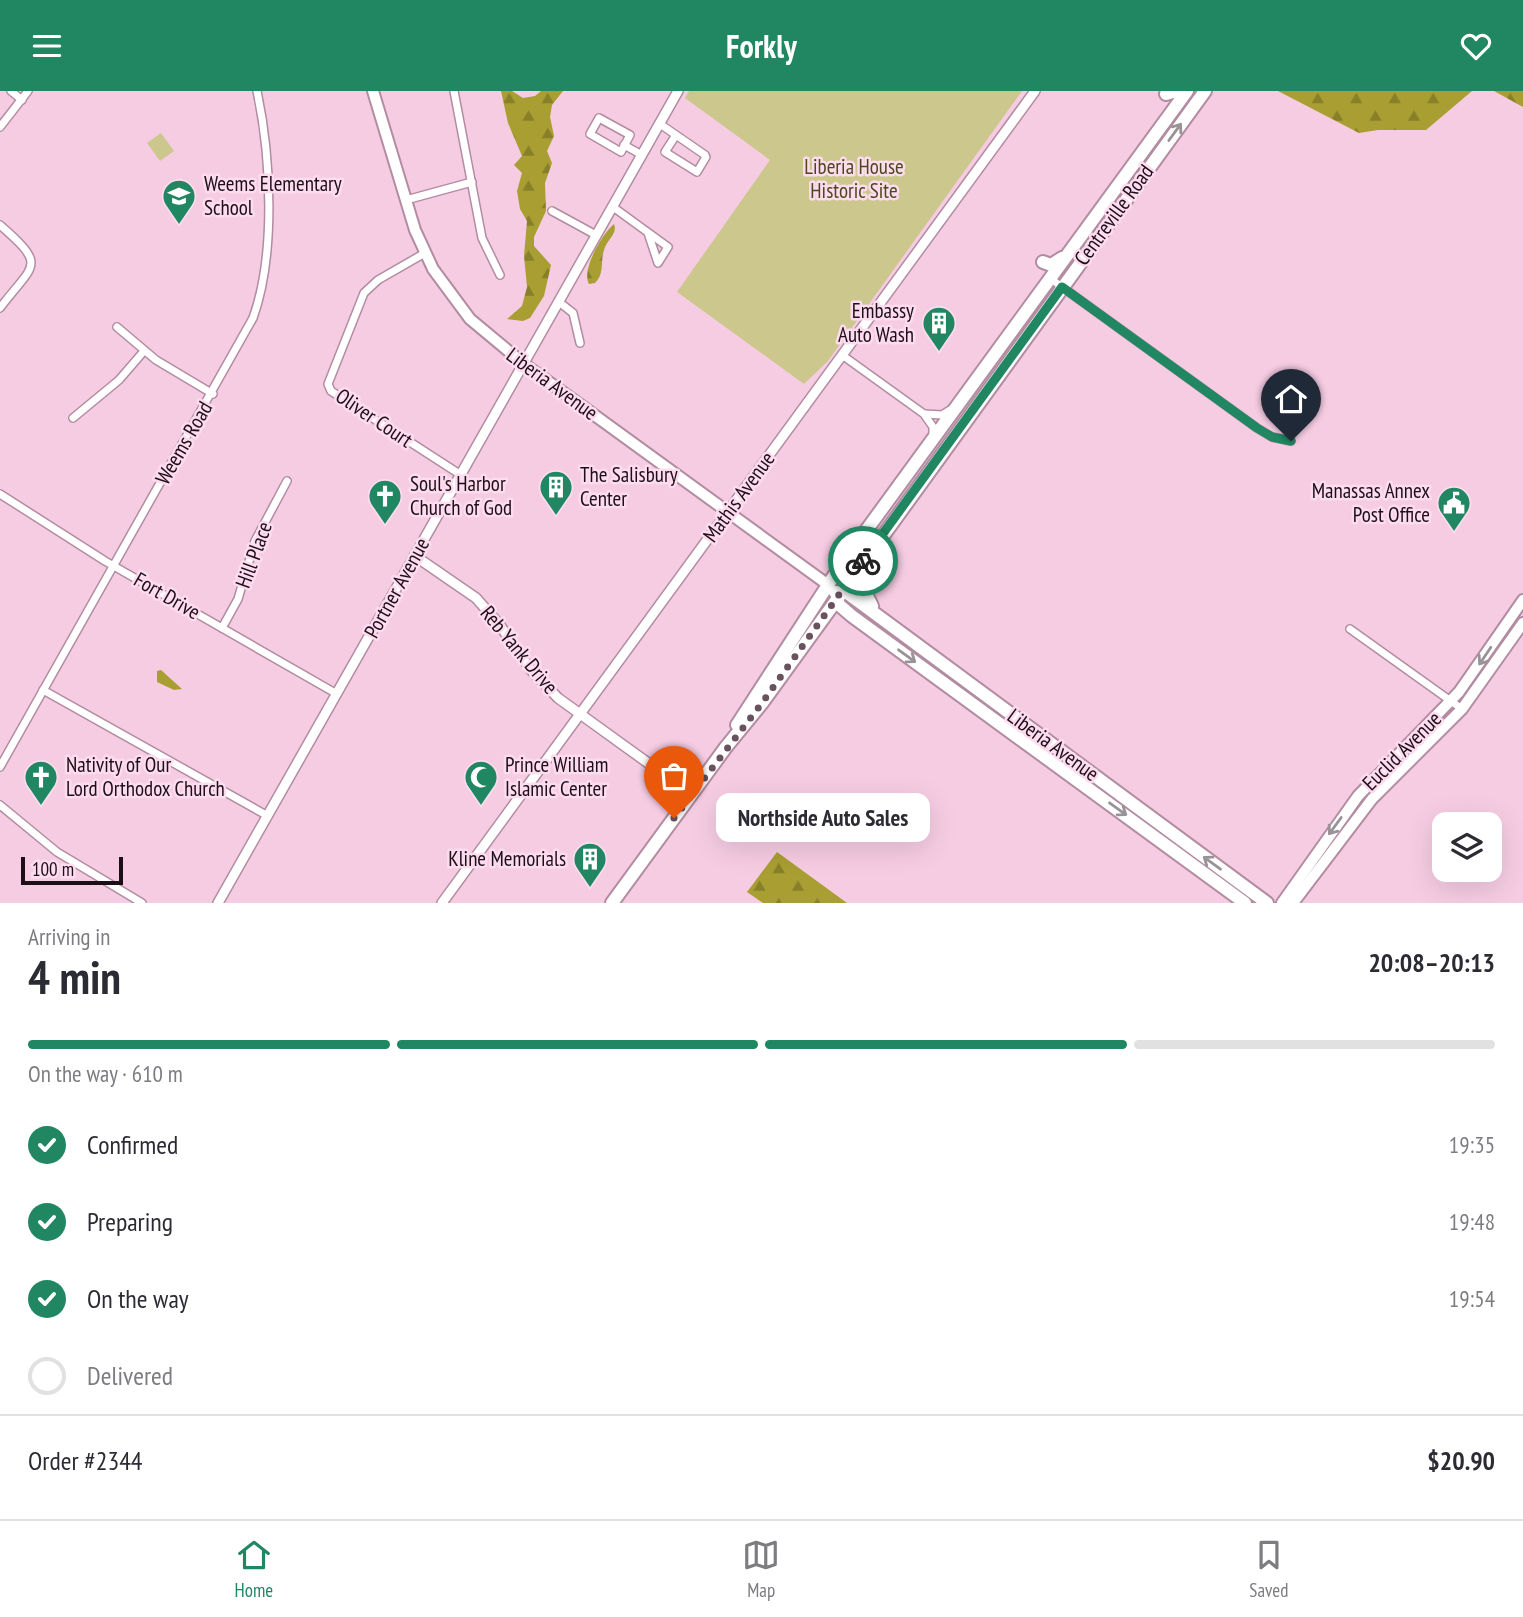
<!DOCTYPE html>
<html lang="en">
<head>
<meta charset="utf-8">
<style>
	:root { --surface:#fff; --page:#f7f7f7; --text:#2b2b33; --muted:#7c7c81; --line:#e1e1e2; --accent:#218763 }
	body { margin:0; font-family:"PT Sans Narrow",sans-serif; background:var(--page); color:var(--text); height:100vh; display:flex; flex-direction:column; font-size:26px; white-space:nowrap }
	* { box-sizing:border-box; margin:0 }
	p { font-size:23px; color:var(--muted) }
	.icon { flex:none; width:38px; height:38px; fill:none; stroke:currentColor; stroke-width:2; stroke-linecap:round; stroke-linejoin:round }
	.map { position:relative; height:812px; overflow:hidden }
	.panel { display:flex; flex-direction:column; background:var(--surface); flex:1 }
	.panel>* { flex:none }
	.tools { position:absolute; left:1432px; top:721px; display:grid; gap:14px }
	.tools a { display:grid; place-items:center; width:70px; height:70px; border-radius:14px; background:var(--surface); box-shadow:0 7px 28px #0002; font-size:35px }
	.scale { position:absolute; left:21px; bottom:18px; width:102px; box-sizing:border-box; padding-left:7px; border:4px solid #1d0f17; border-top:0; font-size:19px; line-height:24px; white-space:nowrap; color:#1d0f17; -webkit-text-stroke:5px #fedcef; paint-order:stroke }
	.pin { position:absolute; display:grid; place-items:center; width:60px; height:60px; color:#fff; margin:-72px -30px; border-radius:50% 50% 50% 0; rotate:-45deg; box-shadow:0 0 7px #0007 }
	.pin .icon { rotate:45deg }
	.courier { position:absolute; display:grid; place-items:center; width:70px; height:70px; margin:-35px; border:5px solid #218763; border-radius:50%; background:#fff; color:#222; box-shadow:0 2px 9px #0007 }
	.bubble { position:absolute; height:49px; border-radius:14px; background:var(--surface); box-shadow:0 7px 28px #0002; font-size:23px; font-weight:600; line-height:49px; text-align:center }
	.summary em { font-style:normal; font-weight:600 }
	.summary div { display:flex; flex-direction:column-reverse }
	.summary { display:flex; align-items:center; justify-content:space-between; height:119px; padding:0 28px }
	h1 { font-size:46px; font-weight:600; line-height:52px }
	.bar { display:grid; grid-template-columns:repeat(4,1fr); gap:10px 7px; align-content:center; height:84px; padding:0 28px }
	.bar i { height:9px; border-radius:5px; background:var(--line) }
	.bar .current { background:var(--accent) }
	.bar p { grid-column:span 4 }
	.line { display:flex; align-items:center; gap:18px; padding:0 28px; border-top:2px solid var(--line) }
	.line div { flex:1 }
	ol { padding:0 28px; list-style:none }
	li { display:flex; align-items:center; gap:21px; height:77px }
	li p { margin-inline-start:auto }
	li .icon { padding:7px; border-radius:50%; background:var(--accent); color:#fff; stroke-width:4 }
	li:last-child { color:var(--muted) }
	li i { width:38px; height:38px; border:4px solid var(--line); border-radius:50% }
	header { display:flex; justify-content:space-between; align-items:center; height:91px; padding:0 28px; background:var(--accent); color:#fff; font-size:32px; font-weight:600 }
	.tabs { display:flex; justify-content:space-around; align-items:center; height:98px; border-top:2px solid var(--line); background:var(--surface); font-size:19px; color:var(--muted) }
	.tabs a { display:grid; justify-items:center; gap:4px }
	.tabs .current { color:var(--accent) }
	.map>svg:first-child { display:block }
</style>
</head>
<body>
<header><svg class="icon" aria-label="menu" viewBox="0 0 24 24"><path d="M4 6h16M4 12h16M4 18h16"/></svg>Forkly<svg class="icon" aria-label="heart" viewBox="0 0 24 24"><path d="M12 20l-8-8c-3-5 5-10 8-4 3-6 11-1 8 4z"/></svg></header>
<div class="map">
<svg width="1523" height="812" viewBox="0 0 1523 812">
	<defs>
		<pattern id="forest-firs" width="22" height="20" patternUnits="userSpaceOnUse" patternTransform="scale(1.75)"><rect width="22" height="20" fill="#a89e32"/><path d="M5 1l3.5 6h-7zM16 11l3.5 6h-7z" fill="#887f29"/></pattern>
	</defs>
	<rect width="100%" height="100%" fill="#f6cce3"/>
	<g fill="url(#forest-firs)">
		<path d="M 501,0 L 512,0 L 523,7 L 535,5 L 541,0 L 563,0 L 552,14 L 550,26 L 554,45 L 547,60 L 552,72 L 545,92 L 546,120 L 534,146 L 534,155 L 551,174 L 544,205 L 530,227 L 523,230 L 507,228 L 522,215 L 527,196 L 524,165 L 527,130 L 520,118 L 517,100 L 522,82 L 514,74 L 522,65 L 508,32 Z"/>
		<path d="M 1278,0 L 1472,0 L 1426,39 L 1378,39 L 1359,42 Z"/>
		<path d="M 1494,0 L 1523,0 L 1523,16 Z"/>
		<path d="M 614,133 C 618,143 607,148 604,159 C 600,171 605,182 595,192 L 589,193 C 581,179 602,143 614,133 Z"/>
		<path d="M 161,579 L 182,598 L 174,599 L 157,591 L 157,580 Z"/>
		<path d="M 777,761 L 847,812 L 763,812 L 747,801 Z"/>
	</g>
	<g fill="#ccc78d">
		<path d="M 689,0 L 1022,0 L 828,270 L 804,293 L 677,201 L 770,69 L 685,7 Z"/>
		<path d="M 161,42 L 174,60 L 160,70 L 147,52 Z"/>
	</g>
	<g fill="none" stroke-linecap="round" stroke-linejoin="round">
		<defs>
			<g id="minor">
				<path d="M 11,0 L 22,9"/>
				<path d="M 454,0 L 482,147 L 500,184"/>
				<path d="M 599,27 L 630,44 L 621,61 L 590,43 Z"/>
				<path d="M 660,33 L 705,64 L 706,66 L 697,81 L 665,61 L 676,44"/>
				<path d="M 0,36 L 28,0"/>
				<path d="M 624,54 L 642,64"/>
				<path d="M 406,109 L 472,91"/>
				<path d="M 613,116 L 668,156 L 658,172 L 648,142"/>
				<path d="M 552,120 L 596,144"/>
				<path d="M 0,134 C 48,176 34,172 0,217"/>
				<path d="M 425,162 L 378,189 L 364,202 L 328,293 L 331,300 L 461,384"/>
				<path d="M 1051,188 L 1257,337 L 1272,346 L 1291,350"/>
				<path d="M 559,211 L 573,222 L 580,252"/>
				<path d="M 117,236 L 156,269 L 213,303"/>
				<path d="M 842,264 L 924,323 L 933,336 L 933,345"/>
				<path d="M 925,323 L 942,324 L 950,319"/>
				<path d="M 73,327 L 119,289 L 144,260"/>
				<path d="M 0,403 L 105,470 L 337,603"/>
				<path d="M 222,537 L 238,508 L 255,450 L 287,390"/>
				<path d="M 1350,538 L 1462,618"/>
				<path d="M 43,599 L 268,725"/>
				<path d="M 0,676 L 253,227 C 276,163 271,66 257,0"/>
				<path d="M 0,714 L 57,761 L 142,812"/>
			</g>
			<g id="tertiary">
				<path d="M 415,465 L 476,507 L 499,533 L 531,579 L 558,607 L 691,703"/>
				<path d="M 218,812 L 678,0"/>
				<path d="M 442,812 L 1035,0"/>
			</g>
			<g id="secondary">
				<path d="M 373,0 L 415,139 L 433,178 L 470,228 L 524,273 L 827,493"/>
				<path d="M 1282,812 L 1358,705 L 1459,601 L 1523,509"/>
				<path d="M 1293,812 L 1372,708 L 1462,618 L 1523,532"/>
			</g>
			<g id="trunk">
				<path d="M 1166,3 L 1177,0"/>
				<path d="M 1043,171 L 1051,174 L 1062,167"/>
				<path d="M 865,470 L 862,495 L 872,515"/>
				<path d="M 835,501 L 847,502 L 862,513 L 1267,812"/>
				<path d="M 838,503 L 838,513 L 852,525 L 1245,812"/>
				<path d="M 737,634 L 841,474 L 1187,0"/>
				<path d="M 612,812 L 726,656 L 762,612 L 1205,0"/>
			</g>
		</defs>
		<use href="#minor" stroke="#b28ca1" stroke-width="10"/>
		<use href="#tertiary" stroke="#b28ca1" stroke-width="12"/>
		<use href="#secondary" stroke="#b28ca1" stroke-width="14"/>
		<use href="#trunk" stroke="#b28ca1" stroke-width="16"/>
		<use href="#minor" stroke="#fff" stroke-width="7"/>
		<use href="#tertiary" stroke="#fff" stroke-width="9"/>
		<use href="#secondary" stroke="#fff" stroke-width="10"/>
		<use href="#trunk" stroke="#fff" stroke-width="12"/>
	</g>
	<defs><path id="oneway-shaft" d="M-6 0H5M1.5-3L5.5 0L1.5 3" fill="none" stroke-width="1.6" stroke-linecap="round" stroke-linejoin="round" transform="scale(1.75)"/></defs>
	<g stroke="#999397">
		<use href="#oneway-shaft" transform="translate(1175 41) rotate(-54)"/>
		<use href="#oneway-shaft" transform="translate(907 565) rotate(36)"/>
		<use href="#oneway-shaft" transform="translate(1485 565) rotate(124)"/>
		<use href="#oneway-shaft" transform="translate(1118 718) rotate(36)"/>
		<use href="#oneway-shaft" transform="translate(1335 735) rotate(126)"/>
		<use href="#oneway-shaft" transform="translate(1212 772) rotate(-144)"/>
	</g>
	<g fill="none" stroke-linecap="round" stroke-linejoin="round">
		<path stroke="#69515e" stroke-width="7" stroke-dasharray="0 12.6" d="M 674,727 L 762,612 L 863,470"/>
		<path stroke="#218763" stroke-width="9" d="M 863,470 L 1062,196 L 1257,337 L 1272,346 L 1291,350"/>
	</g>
	<defs>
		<symbol id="school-pin" viewBox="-11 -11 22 30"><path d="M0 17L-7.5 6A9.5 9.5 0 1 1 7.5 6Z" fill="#218763" stroke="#fedcef"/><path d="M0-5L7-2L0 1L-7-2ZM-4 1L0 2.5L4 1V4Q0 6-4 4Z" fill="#fff"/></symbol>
		<symbol id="building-pin" viewBox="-11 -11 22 30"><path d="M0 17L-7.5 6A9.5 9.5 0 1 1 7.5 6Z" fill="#218763" stroke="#fedcef"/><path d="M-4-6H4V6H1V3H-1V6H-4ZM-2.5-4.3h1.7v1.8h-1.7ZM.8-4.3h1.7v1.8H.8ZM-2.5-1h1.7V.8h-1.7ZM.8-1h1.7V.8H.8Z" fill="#fff"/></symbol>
		<symbol id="church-pin" viewBox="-11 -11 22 30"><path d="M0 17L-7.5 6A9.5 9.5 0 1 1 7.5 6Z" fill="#218763" stroke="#fedcef"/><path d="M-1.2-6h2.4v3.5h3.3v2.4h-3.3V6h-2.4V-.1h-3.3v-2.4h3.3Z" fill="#fff"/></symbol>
		<symbol id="civic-pin" viewBox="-11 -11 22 30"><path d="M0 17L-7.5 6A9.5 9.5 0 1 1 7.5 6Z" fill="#218763" stroke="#fedcef"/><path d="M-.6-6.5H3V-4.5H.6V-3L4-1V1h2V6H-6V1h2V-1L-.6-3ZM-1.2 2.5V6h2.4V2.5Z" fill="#fff"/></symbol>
		<symbol id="mosque-pin" viewBox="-11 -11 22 30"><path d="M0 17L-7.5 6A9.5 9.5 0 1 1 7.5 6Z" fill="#218763" stroke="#fedcef"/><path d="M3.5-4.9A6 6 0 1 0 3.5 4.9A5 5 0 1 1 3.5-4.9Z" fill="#fff"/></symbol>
	</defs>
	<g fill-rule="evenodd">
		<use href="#school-pin" x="160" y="86" width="38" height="52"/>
		<use href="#building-pin" x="920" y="213" width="38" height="52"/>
		<use href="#building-pin" x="537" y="377" width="38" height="52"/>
		<use href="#church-pin" x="366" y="386" width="38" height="52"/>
		<use href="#civic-pin" x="1435" y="393" width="38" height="52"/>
		<use href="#church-pin" x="22" y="667" width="38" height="52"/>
		<use href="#mosque-pin" x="462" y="667" width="38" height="52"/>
		<use href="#building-pin" x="571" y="749" width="38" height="52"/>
	</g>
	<g text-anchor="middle" stroke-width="5" stroke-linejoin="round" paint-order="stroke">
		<g font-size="21" fill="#4c481d" stroke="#fedcef">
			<text x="854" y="83">Liberia House<tspan x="854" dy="24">Historic Site</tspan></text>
		</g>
		<g font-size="21" fill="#1d0f17" stroke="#fedcef" text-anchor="start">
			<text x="204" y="100">Weems Elementary<tspan x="204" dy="24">School</tspan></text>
			<text x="914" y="227" text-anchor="end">Embassy<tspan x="914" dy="24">Auto Wash</tspan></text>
			<text x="580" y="391">The Salisbury<tspan x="580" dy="24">Center</tspan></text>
			<text x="410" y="400">Soul's Harbor<tspan x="410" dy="24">Church of God</tspan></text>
			<text x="1430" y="407" text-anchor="end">Manassas Annex<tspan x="1430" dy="24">Post Office</tspan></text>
			<text x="66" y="681">Nativity of Our<tspan x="66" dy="24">Lord Orthodox Church</tspan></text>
			<text x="505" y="681">Prince William<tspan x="505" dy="24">Islamic Center</tspan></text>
			<text x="566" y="775" text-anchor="end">Kline Memorials</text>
		</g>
		<g font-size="21" fill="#1d0f17" stroke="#fedcef">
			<text transform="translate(1114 124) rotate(-54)" y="7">Centreville Road</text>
			<text transform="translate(552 293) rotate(36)" y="7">Liberia Avenue</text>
			<text transform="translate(374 327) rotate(34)" y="7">Oliver Court</text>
			<text transform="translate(184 352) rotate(-60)" y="7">Weems Road</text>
			<text transform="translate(739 406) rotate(-54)" y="7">Mathis Avenue</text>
			<text transform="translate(254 464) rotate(-70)" y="7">Hill Place</text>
			<text transform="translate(397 497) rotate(-61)" y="7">Portner Avenue</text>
			<text transform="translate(167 505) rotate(30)" y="7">Fort Drive</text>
			<text transform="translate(519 559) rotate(50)" y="7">Reb Yank Drive</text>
			<text transform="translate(1053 654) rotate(36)" y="7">Liberia Avenue</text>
			<text transform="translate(1402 660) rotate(-45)" y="7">Euclid Avenue</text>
		</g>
	</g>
</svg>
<div class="tools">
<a><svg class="icon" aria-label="layers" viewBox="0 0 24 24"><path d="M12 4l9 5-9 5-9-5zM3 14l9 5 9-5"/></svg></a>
</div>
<div class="scale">100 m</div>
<div class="pin" style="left:674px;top:727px;background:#ea580c"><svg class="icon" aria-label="bag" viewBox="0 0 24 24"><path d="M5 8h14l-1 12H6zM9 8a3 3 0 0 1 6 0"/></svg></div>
<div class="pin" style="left:1291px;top:350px;background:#1f2937"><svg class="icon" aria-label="home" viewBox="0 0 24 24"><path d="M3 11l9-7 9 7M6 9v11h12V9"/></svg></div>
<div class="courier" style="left:863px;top:470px"><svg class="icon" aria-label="bike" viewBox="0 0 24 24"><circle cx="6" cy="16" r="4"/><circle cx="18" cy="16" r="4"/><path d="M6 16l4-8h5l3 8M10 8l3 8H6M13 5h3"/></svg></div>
<div class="bubble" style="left:716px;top:702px;width:214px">Northside Auto Sales</div>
</div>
<section class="panel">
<div class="summary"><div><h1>4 min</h1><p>Arriving in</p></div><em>20:08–20:13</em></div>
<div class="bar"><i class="current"></i><i class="current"></i><i class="current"></i><i></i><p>On the way · 610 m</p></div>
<ol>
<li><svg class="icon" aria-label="check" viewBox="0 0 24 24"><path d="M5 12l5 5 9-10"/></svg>Confirmed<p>19:35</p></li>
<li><svg class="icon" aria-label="check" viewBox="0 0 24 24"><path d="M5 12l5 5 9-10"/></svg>Preparing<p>19:48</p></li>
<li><svg class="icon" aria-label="check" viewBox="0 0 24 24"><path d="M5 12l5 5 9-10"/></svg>On the way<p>19:54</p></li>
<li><i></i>Delivered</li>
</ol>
<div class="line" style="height:91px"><div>Order #2344</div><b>$20.90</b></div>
</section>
<nav class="tabs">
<a class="current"><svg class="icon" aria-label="home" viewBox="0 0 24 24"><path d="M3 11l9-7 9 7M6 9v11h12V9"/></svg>Home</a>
<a><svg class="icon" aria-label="map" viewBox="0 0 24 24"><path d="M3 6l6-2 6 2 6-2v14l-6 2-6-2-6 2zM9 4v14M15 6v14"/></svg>Map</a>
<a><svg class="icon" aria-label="saved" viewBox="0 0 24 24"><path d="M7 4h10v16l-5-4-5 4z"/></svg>Saved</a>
</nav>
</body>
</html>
